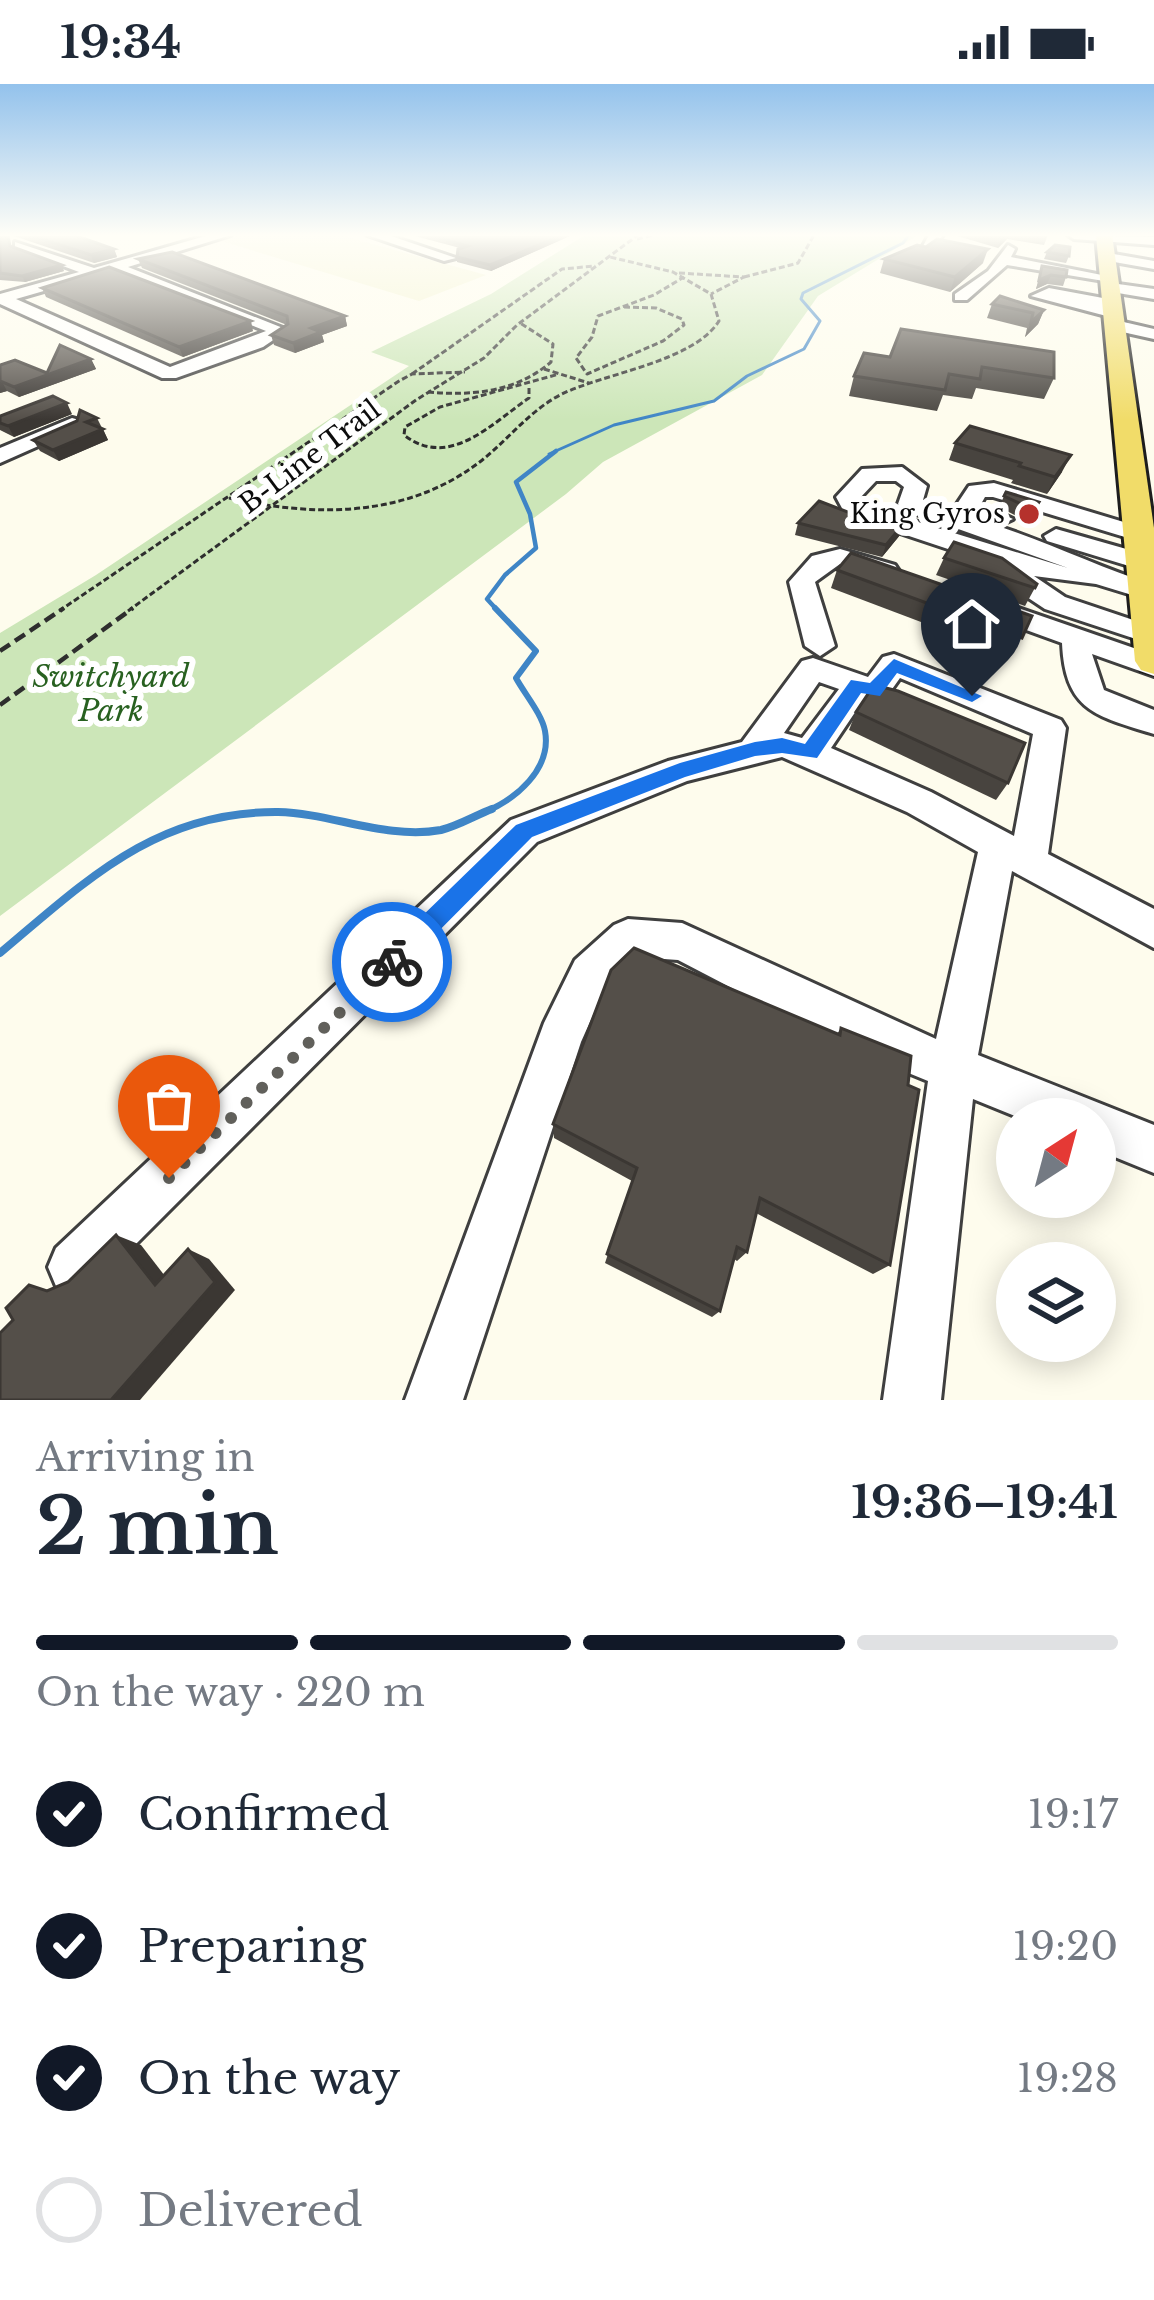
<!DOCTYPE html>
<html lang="en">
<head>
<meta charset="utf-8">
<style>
	:root { --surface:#fff; --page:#f2f2f3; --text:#1f2937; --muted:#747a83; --line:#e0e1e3; --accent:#111827 }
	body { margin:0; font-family:"Libre Baskerville",serif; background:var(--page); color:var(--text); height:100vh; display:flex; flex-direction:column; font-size:45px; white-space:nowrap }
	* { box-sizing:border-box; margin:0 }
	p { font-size:39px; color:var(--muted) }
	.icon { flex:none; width:66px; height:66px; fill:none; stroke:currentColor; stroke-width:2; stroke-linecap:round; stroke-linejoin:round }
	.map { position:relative; height:1316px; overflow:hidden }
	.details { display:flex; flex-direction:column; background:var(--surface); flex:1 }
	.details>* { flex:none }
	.needle { width:78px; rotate:36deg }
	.controls { position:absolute; left:996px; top:1014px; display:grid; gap:24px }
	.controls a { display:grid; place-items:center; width:120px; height:120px; border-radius:50%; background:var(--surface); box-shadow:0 6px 30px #0003; font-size:60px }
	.pin { position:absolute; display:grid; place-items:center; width:102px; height:102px; color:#fff; margin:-123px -51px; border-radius:50% 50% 50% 0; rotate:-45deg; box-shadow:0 0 12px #0007 }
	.pin .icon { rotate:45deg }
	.courier { position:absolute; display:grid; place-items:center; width:120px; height:120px; margin:-60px; border:9px solid #1a73e8; border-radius:50%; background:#fff; color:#222; box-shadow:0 3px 15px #0007 }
	.headline em { font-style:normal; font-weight:800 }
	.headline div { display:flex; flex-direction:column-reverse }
	.headline { display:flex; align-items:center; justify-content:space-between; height:204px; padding:0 36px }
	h1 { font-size:78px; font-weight:800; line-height:90px }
	.bar { display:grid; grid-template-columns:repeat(4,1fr); gap:18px 12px; align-content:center; height:144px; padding:0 36px }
	.bar i { height:15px; border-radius:9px; background:var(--line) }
	.bar .active { background:var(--accent) }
	.bar p { grid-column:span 4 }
	ol { padding:0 36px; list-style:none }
	li { display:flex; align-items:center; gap:36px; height:132px }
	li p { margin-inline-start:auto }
	li .icon { padding:12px; border-radius:50%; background:var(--accent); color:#fff; stroke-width:4 }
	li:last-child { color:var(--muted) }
	li i { width:66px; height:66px; border:6px solid var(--line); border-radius:50% }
	.status { display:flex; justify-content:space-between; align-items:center; height:84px; padding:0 60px; background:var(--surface); direction:ltr }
	.status svg { height:33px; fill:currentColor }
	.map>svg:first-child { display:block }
</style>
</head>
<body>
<div class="status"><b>19:34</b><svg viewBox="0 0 49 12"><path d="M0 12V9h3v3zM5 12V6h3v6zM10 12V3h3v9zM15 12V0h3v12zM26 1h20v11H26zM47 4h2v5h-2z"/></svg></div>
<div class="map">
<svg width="1154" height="1316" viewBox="0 0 1154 1316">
	<rect width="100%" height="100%" fill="#fefced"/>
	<path fill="#f3f2ce" d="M 240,151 L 340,151 L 486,191 L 419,217 L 221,157 Z"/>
	<path fill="#cce6b8" d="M 585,151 L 918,151 L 818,212 L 762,291 L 603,378 L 566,410 L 0,832 L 0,549 L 96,491 L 409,282 L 371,268 L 491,210 Z"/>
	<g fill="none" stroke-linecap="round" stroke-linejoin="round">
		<path stroke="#3f85c6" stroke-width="3" d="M 549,370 L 614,341 L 714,317 L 747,292 L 804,265 L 820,237 L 801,215 L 803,209 L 903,159 L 909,151"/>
		<path stroke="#3f85c6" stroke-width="4.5" d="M 498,527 L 487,515 L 505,491 L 536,464 L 530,430 L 516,398 L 556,367"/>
		<path stroke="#3f85c6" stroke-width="6" d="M 485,728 C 516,715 552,685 545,647 C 542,630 524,609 516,594 L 536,567 L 495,524"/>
		<path stroke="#3f85c6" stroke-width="8" d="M 0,869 C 87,796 156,727 278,728 C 331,729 387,756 441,746 C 458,742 476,731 492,725"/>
		<defs>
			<g id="minor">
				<path d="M 209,151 L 231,151 L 128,183 L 288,246 L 263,263 L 176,294 L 162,294 L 0,220 L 0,210 L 79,188 L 15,164 L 15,158 L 94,184 ZM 113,187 L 266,247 L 170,283 L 16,215 Z"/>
				<path d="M 367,151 L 388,151 L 456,174 L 444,177 Z"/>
				<path d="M 929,151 L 943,151 L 938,157 L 980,168 L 973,172 L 923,162 Z"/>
				<path d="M 1068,151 L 1154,153 L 1154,161 L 1074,155 Z"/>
				<path d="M 1008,161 L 1015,165 L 1011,173 L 1117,194 L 1110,198 L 1007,181 L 967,216 L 955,216 L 955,210 L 988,187 Z"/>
				<path d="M 1108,169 L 1154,177 L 1154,185 L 1103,176 Z"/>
				<path d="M 1111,199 L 1154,205 L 1154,215 L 1106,207 L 1106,201 Z"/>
				<path d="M 1049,204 L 1119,217 L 1115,224 L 1122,229 L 1114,234 L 1031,212 Z"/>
				<path d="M 1115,236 L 1154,245 L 1154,255 L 1109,245 L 1107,241 Z"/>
				<path d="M 72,334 L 79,336 L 79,344 L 0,379 L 0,364 Z"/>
				<path d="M 902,383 L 927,402 L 923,416 L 964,430 L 957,420 L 969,402 L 994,399 L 1147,445 L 1150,450 L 1147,455 L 1138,457 L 993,413 L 985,413 L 981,420 L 1013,435 L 998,442 C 1052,460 1101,484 1154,501 L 1154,513 L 1145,515 L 1096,500 L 1034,492 L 1065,513 L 1154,543 L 1154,561 L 1045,525 L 997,493 L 1008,485 L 858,435 L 843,426 L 836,413 L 862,385 ZM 876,397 L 896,397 L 904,403 L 898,420 L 902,425 L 1068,484 L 876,425 L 860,414 Z"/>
				<path d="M 1056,445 L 1151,472 L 1154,479 L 1142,486 L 1047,457 L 1044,452 Z"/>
				<path d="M 840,465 L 895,481 L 899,487 L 886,495 L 840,480 L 815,498 L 835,562 L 820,572 L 805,562 L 789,498 L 812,472 Z"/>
				<path d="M 992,515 L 1154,571 L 1154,592 L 1092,570 L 1104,606 L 1154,626 L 1154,650 C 1096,632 1065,627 1062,559 L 982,530 L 978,524 Z"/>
				<path d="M 894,570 L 1061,636 L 1066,644 L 1048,770 L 1154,825 L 1154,864 L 1012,787 L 978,971 L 1154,1041 L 1154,1089 L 1095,1065 L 1095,1035 L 1022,1035 L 973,1015 L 941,1316 L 883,1316 L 928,997 L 845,963 L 678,876 L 636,873 L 605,904 L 581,958 L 463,1316 L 405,1316 L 544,939 L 575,876 L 614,841 L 628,835 L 682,839 L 936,955 L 978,768 L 907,728 L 782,673 L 687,697 L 537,758 L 94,1202 L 75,1210 L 56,1202 L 48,1183 L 56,1164 L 511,736 L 668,677 L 742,658 L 802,577 L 813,574 L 868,593 L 883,573 ZM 900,594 L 1033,650 L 1014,752 L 931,708 L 831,664 L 864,615 L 885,615 ZM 819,598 L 839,605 L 802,654 L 784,649 Z"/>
			</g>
			<path id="major" d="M 1096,151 L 1112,151 L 1154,444 L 1154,590 L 1141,586 L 1135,577 Z"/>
		</defs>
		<use href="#minor" stroke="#3f3f3f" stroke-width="6"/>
		<use href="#major" stroke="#1d1d1d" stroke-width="6"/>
		<g stroke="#2e2e2e" stroke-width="3" stroke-dasharray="6 3" stroke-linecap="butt">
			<path d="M 637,155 L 654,151"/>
			<path d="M 679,189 L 744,193 L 711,210"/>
			<path d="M 744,193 L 798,179 L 814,151"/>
			<path d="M 624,223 L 656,224 L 682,235 L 684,241 L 663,257 L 587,290 L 576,274 L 592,253 L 598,232 L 654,211 L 684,193"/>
			<path d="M 544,285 L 589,299"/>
			<path d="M 412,290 L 562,185 L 595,182"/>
			<path d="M 529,304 L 529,314 C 491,340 449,386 404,351 L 405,343 L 440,323 L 559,290"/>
			<path d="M 428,308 C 473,312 516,308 551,278 L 553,260 L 520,239"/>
			<path d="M 229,414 C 314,433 404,434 477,380 C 507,358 528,327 562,310 C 605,289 693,278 719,237 L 711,210 L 673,188 L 610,173"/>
			<path d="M 59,527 L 399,297 L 412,290 L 465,288"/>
			<path d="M 128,527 L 416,316 L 484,274 L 517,241 L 638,151"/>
		</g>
		<g stroke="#2e2e2e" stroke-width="4.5" stroke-dasharray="12 6" stroke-linecap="butt">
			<path d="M 0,567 L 64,524"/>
			<path d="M 0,621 L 133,524"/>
		</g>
		<use href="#minor" fill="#fff" fill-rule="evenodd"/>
		<use href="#major" fill="#f1dc69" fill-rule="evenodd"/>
	</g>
	<g fill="#48443f">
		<path d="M 11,151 L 74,151 L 114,165 L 117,173 L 94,179 Z"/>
		<path d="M 411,151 L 572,151 L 491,187 L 457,178 L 457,173 L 460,164 Z"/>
		<path d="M 954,151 L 1048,151 L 1044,161 L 1007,155 L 998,164 Z"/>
		<path d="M 0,152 L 12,163 L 64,187 L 25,198 L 0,196 Z"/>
		<path d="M 1047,168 L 1069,172 L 1066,179 L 1044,175 Z"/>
		<path d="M 138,175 L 345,232 L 347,242 L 322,251 L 324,258 L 295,269 L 274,261 L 271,251 L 287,241 L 142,184 Z"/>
		<path d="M 884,175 L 983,179 L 950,208 L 880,189 Z"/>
		<path d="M 1042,182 L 1066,193 L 1063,202 L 1047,200 L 1036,205 Z"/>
		<path d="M 42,204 L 253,247 L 183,273 L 46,213 Z"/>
		<path d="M 992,220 L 1044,226 L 1038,240 L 1025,253 L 1027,244 L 987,234 Z"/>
		<path d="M 901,245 L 1054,294 L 1044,315 L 976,304 L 972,315 L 943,311 L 937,327 L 849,312 L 854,292 L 890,273 Z"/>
		<path d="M 91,275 L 96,285 L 19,313 L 7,307 L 0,309 L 0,281 L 47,289 Z"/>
		<path d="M 72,330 L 14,353 L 0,346 L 0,332 Z"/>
		<path d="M 97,334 L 108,356 L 59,377 L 40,367 L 33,356 Z"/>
		<path d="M 955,359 L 1062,388 L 1047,410 L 1011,399 L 1013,396 L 949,376 Z"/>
		<path d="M 1006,408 L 1039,418 L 1028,438 L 999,423 Z"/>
		<path d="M 798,439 L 900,451 L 882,473 L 795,451 Z"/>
		<path d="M 944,474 L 1037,500 L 1025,522 L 936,491 Z"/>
		<path d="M 837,486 L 1032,532 L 1011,572 L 831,504 Z"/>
		<path d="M 856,628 L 1008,699 L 996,716 L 849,646 Z"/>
		<path d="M 841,944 L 890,1181 L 873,1190 L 756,1129 L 747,1168 L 737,1177 L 734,1175 L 720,1227 L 712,1233 L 605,1179 L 632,1097 L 554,1054 L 553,1040 L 837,950 Z"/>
	</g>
	<g fill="#3b3733">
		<path d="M 563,151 L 572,151 L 491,187 L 490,181 Z"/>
		<path d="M 1008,151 L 1007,155 L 998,164 L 1002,152 Z"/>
		<path d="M 114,165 L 117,173 L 94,179 L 91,171 Z"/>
		<path d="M 988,165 L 983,179 L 950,208 L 955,193 Z"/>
		<path d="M 62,181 L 64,187 L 25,198 L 22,192 Z"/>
		<path d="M 1051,191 L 1047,200 L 1036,205 L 1039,196 Z"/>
		<path d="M 1044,226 L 1038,240 L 1025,253 L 1031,238 Z"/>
		<path d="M 345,232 L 347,242 L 322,251 L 324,258 L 295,269 L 293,259 L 311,244 Z"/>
		<path d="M 251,237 L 253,247 L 183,273 L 179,263 Z"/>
		<path d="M 91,275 L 96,285 L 19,313 L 14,303 Z"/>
		<path d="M 1,296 L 7,307 L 0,309 L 0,297 Z"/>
		<path d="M 67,319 L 72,330 L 14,353 L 8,342 Z"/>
		<path d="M 103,345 L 108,356 L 59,377 L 53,366 Z"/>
		<path d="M 1071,371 L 1062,388 L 1047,410 L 1055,393 Z"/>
		<path d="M 904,439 L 900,451 L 882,473 L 886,461 Z"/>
		<path d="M 116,1151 L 141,1161 L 178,1209 L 155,1201 Z"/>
		<path d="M 188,1165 L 209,1175 L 235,1206 L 140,1316 L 111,1316 Z"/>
	</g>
	<g fill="#544f49" stroke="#3b3733" stroke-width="3">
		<path d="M 30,151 L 74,151 L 114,165 L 91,171 Z"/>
		<path d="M 429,151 L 563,151 L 490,181 L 457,173 L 458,165 L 468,162 Z"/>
		<path d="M 0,152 L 8,152 L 10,162 L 62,181 L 22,192 L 0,189 Z"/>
		<path d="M 937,155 L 988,165 L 955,193 L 884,175 L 917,161 L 926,163 Z"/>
		<path d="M 1055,161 L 1070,163 L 1069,172 L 1047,168 Z"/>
		<path d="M 172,168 L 345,232 L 311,244 L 321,248 L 293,259 L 271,251 L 288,240 L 287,232 L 138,175 Z"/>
		<path d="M 1042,182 L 1067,186 L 1066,193 L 1051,191 L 1039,196 Z"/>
		<path d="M 109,183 L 251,237 L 179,263 L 42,204 Z"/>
		<path d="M 1000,212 L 1044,226 L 1031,238 L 1033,229 L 992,220 Z"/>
		<path d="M 901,245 L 1054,268 L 1054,294 L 982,283 L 980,295 L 949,290 L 945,306 L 854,292 L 864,269 L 890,273 Z"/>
		<path d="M 60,261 L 91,275 L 14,303 L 0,297 L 0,281 L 15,276 L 47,289 Z"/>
		<path d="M 53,312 L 67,319 L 8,342 L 0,339 L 0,332 Z"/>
		<path d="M 80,326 L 97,334 L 86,338 L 103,345 L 53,366 L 33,356 L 77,337 Z"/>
		<path d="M 970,342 L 1071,371 L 1055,393 L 1019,382 L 1021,379 L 955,359 Z"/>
		<path d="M 1006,408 L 1039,418 L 1034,426 L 1004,412 Z"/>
		<path d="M 819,417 L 879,440 L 885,433 L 904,439 L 886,461 L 798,439 Z"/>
		<path d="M 954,458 L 1002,474 L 1037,500 L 1035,504 L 944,474 Z"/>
		<path d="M 851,469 L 1032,532 L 1022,554 L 837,486 Z"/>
		<path d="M 874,601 L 898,607 L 1025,659 L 1008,699 L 856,628 Z"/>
		<path d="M 634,864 L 840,951 L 841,944 L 911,972 L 908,1001 L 919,1006 L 890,1181 L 760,1114 L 747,1168 L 737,1163 L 720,1227 L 607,1170 L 637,1084 L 553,1040 L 611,886 Z"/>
		<path d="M 116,1151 L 155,1201 L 188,1165 L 215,1198 L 111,1316 L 0,1316 L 0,1249 L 13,1236 L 6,1224 L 29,1201 L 47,1207 L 68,1198 Z"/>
	</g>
	<linearGradient id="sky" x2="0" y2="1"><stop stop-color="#93c2ec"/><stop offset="0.45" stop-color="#fffef7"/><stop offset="1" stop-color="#fffef7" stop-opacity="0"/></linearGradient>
	<rect width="1154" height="336" fill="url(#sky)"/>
	<path fill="#1a73e8" d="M 894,575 L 982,612 L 972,618 L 897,589 L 880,612 L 861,609 L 817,674 L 782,669 L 755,672 L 685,693 L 532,753 L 400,886 L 383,886 L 379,878 L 383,870 L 516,741 L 680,679 L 755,658 L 782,654 L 805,660 L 851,596 L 870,599 Z"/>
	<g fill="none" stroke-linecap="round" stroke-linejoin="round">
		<path stroke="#61605b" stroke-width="12" stroke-dasharray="0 21.6" d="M 169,1094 L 392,878"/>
	</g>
	<circle fill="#b5312c" stroke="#fff" stroke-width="4.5" cx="1029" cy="430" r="12"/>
	<g text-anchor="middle" stroke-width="12" stroke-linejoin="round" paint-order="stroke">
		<g font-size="27" fill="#0c0c0c" stroke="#fff">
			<text transform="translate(310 373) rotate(-37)" y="9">B-Line Trail</text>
		</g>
		<g font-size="27" fill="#0c0c0c" stroke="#fff" text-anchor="end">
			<text x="1005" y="439">King Gyros</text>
		</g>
		<g font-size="30" font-style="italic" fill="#286120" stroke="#fff">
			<text x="111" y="603">Switchyard<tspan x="111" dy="34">Park</tspan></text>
		</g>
	</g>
</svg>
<div class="controls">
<a><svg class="needle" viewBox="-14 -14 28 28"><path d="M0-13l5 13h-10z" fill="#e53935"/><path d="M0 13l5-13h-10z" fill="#747a83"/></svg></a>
<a><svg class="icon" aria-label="layers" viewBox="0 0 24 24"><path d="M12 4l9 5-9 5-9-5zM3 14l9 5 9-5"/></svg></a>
</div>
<div class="pin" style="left:169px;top:1094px;background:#ea580c"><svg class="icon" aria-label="bag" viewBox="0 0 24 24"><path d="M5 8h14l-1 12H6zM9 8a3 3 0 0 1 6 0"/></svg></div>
<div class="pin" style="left:972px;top:612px;background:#1f2937"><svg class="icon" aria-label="home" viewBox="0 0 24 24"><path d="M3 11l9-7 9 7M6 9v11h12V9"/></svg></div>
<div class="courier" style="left:392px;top:878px"><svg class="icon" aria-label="bike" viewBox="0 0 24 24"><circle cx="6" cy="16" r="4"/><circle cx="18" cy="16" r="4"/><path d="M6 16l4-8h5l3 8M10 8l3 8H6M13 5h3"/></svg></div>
</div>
<section class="details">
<div class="headline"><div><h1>2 min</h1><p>Arriving in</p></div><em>19:36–19:41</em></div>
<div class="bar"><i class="active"></i><i class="active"></i><i class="active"></i><i></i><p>On the way · 220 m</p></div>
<ol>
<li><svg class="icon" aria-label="check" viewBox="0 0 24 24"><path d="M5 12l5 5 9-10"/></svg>Confirmed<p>19:17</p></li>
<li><svg class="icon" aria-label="check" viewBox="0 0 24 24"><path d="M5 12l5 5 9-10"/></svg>Preparing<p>19:20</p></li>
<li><svg class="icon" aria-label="check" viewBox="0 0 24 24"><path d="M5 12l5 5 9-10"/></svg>On the way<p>19:28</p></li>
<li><i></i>Delivered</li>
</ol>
</section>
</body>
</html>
